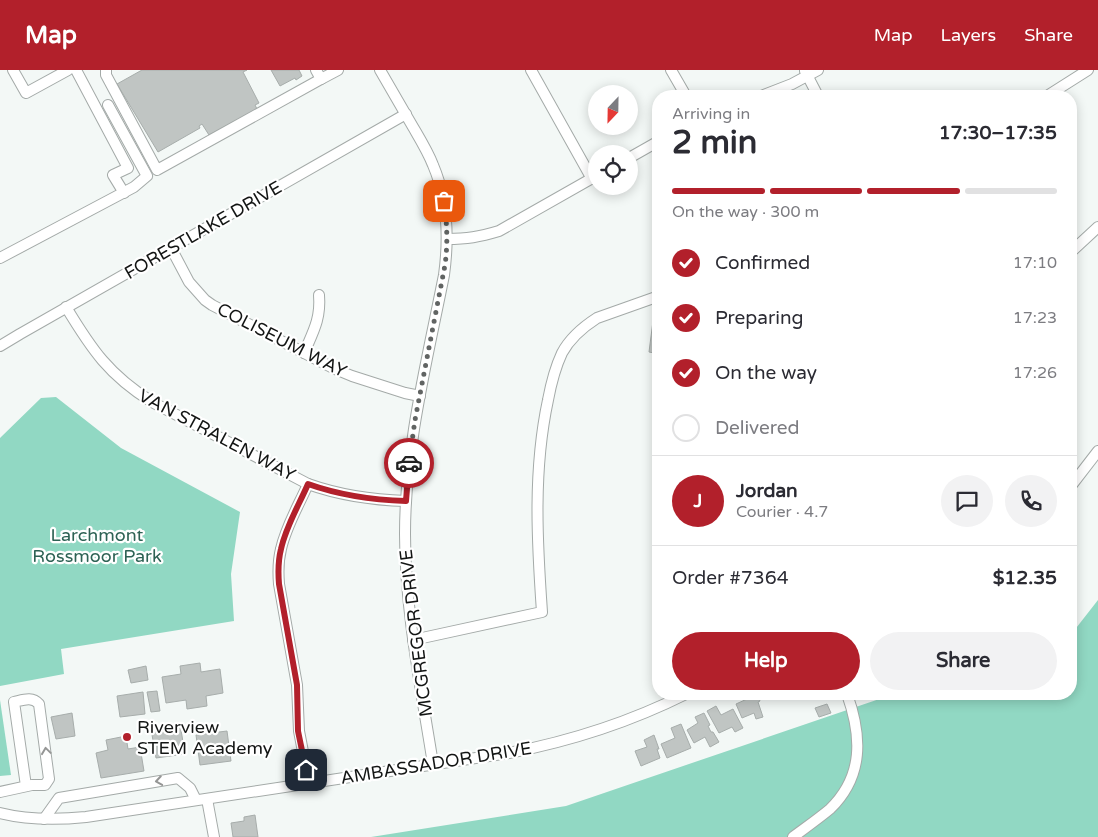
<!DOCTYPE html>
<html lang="en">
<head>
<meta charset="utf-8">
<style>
	:root { --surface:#fff; --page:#f2f2f3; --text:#2b2b33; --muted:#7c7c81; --line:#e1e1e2; --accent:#b2202b }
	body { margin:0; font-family:"Varela Round",sans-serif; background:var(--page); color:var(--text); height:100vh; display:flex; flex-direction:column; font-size:19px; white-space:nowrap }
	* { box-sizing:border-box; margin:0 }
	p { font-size:16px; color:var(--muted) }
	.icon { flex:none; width:28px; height:28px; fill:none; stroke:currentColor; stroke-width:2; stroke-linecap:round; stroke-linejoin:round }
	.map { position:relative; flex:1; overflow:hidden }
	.drawer { position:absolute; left:652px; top:20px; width:425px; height:610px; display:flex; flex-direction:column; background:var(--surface); border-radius:20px; box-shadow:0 2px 12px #0003 }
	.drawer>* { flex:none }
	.needle { width:32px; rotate:202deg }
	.fabs { position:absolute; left:588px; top:15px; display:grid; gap:10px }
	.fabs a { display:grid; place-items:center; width:50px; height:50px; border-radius:50%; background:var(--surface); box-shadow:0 2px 12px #0003; font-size:25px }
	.pin { position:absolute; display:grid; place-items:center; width:42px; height:42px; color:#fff; margin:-21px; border-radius:10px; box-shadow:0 2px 8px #0006 }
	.courier { position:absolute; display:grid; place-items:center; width:50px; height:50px; margin:-25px; border:4px solid #b2202b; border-radius:50%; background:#fff; color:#222; box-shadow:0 1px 6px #0007 }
	.overview em { font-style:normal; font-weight:700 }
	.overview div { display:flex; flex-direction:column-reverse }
	.overview { display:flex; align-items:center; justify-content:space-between; height:85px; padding:0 20px }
	h1 { font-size:32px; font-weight:700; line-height:38px }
	.bar { display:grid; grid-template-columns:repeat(4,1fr); gap:8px 5px; align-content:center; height:60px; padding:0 20px }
	.bar i { height:6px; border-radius:4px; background:var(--line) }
	.bar .selected { background:var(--accent) }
	.bar p { grid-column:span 4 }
	.line { display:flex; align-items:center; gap:12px; padding:0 20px; border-top:1px solid var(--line) }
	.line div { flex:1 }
	.round { display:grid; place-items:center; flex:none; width:52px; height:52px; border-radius:26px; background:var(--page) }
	ol { padding:0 20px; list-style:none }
	li { display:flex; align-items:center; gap:15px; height:55px }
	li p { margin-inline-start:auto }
	li .icon { padding:5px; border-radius:50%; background:var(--accent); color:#fff; stroke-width:4 }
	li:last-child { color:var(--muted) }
	li i { width:28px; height:28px; border:2px solid var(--line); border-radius:50% }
	.primary-button { display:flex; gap:10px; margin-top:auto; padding:10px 20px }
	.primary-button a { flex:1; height:58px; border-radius:30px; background:var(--accent); color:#fff; font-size:20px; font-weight:700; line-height:58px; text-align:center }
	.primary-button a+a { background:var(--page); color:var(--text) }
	header { display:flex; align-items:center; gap:30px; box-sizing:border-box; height:70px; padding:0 25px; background:var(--accent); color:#fff }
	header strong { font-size:24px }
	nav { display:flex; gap:28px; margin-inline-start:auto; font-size:18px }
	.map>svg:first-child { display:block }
</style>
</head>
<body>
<header>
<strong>Map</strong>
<nav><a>Map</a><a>Layers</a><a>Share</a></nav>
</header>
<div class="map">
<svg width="1098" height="767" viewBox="0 0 1098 767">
	<rect width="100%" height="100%" fill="#f3f8f6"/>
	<g fill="#91d8c3">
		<path d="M 56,327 L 121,378 L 240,442 L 231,504 L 234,551 L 61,579 L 64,604 L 0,616 L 0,368 L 41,328 Z"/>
		<path d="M 1098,530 L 1098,767 L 371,767 L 566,736 L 894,624 L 1071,624 L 1071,563 L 1073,562 Z"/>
		<path d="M 0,630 L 11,705 L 0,706 Z"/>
	</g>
	<g fill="#c0c5c3" stroke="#a7adab">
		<path d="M 142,0 L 247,0 L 243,2 L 259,33 L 255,35 L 257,39 L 209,65 L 202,54 L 199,56 L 200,58 L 158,82 L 117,14 Z"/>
		<path d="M 271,0 L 299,0 L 302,6 L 296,10 L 295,8 L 280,16 Z"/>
		<path d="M 653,251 L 659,252 L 659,284 L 649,282 Z"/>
		<path d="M 200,593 L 201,602 L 220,599 L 223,623 L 206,626 L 207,636 L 187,639 L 186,630 L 166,633 L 162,607 L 181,604 L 180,596 Z"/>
		<path d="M 146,596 L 148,610 L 131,613 L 128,600 Z"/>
		<path d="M 157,621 L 160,641 L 151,642 L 147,622 Z"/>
		<path d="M 143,622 L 145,644 L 120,647 L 117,626 Z"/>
		<path d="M 745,624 L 757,624 L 760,631 L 758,632 L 763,647 L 756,649 L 754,643 L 742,648 L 736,634 L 747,629 Z"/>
		<path d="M 799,624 L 822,624 L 821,627 L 798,625 Z"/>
		<path d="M 827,634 L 831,643 L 819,647 L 815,638 Z"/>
		<path d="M 716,636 L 721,645 L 733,639 L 743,658 L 735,662 L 732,657 L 719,663 L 707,641 Z"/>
		<path d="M 72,643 L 75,666 L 56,669 L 51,647 Z"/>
		<path d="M 704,643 L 710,655 L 708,656 L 711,662 L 713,662 L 719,672 L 710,677 L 705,667 L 694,673 L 687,660 L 698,653 L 695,647 Z"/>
		<path d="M 180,654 L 185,684 L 156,688 L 151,659 Z"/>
		<path d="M 681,654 L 691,678 L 667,688 L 661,674 L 675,668 L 671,658 Z"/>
		<path d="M 227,661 L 231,691 L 200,695 L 196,665 Z"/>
		<path d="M 654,665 L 659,679 L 657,679 L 660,688 L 641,696 L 635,681 L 647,677 L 644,670 Z"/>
		<path d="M 126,666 L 128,679 L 140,677 L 144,701 L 101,708 L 96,683 L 108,680 L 106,670 Z"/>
		<path d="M 255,745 L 258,767 L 233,767 L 231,753 L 244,751 L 244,747 Z"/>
	</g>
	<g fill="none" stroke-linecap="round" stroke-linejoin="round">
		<defs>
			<g id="minor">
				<path d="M 13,0 L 26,23 L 68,0"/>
				<path d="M 76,0 L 128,98 L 113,105 L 124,123"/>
				<path d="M 106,0 L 106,5 L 157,100 L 321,9 L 316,0"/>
				<path d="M 380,0 C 391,19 402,38 413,57 C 420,69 428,82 433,95 C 448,130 449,168 444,205 C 427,291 405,377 405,464 C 405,541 421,618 433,694"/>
				<path d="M 531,0 L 592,109"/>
				<path d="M 671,0 L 686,26"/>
				<path d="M 805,1 L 818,26"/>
				<path d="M 321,9 L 338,0"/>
				<path d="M 761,26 L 792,14 L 818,0"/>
				<path d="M 1047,26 L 1088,0"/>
				<path d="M 629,88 L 659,71"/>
				<path d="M 447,169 C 467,169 479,167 499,161 L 596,106"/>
				<path d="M 171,178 L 189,212 L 205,230 L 212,235 L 335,299 L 352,306 L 405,323 L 420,326"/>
				<path d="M 1071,182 L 1098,157"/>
				<path d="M 0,188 L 134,117 L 147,106 L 108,35"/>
				<path d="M 66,237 C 92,280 109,305 152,332 L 308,414 C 339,425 373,430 406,431"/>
				<path d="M 0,276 L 20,264 L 406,44"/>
				<path d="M 304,283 C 313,262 321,249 319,225"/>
				<path d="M 308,414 C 299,435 286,456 281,479 C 278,491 278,502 279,514 L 297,615 L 299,661 L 309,713"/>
				<path d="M 1071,416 L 1098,381"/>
				<path d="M 413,570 L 542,542 C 537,471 533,400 548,330 C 551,314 555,298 562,283 C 570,268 583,257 597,248 L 659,226"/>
				<path d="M 0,722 L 32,715 L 45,715 L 49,709 L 39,634 C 32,626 23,630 14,632 L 26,716"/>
				<path d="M 207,729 L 214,767"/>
				<path d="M 0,743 C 28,750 57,750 86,747 L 509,683 C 571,671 630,652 686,624"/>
				<path d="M 44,749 L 59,728 L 178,708 L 190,718 L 196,730"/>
				<path d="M 793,767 C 805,758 818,749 830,739 C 864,706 862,666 847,624"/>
			</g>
		</defs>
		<use href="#minor" stroke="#a4aaa8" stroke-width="12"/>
		<use href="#minor" stroke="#fff" stroke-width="10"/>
	</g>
	<defs><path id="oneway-chevron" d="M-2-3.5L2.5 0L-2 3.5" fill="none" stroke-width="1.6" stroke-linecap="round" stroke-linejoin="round" transform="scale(1.25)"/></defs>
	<g stroke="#959695">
		<use href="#oneway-chevron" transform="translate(46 681) rotate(-98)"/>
		<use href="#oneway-chevron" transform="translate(159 711) rotate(171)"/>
	</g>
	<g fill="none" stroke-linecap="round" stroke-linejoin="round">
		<path stroke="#616463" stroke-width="5" stroke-dasharray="0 9" d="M 409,393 L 415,350 L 445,195 C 448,173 447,153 444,131"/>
		<path stroke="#b2202b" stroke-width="6" d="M 306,700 L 298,661 L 297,615 L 279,514 C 278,502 278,491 281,479 C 286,456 299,435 308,414 C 339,425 373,430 406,431 L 409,393"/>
	</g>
	<circle fill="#b2202b" stroke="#fff" stroke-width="2" cx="127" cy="667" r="5"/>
	<g text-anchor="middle" stroke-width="4.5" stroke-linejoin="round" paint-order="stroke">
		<g font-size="18" fill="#131514" stroke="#fff">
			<text transform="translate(203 160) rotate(-30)" y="6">FORESTLAKE DRIVE</text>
			<text transform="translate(282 270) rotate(27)" y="6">COLISEUM WAY</text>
			<text transform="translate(217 365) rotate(28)" y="6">VAN STRALEN WAY</text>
			<text transform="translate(416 563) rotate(-97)" y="6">MCGREGOR DRIVE</text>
			<text transform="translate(436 693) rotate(-9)" y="6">AMBASSADOR DRIVE</text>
		</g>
		<g font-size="18" fill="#2d6254" stroke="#fff">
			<text x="97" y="471">Larchmont<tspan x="97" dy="21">Rossmoor Park</tspan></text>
		</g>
		<g font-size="18" fill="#131514" stroke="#fff" text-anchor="start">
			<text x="137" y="663">Riverview<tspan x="137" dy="21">STEM Academy</tspan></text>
		</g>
	</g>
</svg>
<div class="fabs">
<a><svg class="needle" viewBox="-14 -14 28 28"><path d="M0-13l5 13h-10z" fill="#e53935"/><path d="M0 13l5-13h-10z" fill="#7c7c81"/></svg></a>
<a><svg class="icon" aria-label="locate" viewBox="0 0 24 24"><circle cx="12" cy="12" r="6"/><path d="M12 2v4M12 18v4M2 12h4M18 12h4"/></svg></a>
</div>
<div class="pin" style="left:444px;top:131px;background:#ea580c"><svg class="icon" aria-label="bag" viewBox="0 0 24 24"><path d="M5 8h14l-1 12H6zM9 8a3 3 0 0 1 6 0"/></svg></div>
<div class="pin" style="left:306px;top:700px;background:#1f2937"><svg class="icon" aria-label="home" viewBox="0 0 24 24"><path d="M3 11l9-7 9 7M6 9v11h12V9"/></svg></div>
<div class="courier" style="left:409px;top:393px"><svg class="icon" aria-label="car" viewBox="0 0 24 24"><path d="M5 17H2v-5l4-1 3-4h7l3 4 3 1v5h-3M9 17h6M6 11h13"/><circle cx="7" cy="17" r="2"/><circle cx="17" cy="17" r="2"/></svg></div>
<section class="drawer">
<div class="overview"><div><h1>2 min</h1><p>Arriving in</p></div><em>17:30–17:35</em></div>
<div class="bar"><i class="selected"></i><i class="selected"></i><i class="selected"></i><i></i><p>On the way · 300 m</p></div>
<ol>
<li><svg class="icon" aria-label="check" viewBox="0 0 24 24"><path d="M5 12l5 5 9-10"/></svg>Confirmed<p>17:10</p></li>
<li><svg class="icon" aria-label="check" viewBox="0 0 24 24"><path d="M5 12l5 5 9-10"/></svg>Preparing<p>17:23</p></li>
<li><svg class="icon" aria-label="check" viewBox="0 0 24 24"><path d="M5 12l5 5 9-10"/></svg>On the way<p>17:26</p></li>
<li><i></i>Delivered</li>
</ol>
<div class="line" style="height:90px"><b class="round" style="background:var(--accent);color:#fff">J</b><div><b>Jordan</b><p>Courier · 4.7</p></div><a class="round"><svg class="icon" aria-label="chat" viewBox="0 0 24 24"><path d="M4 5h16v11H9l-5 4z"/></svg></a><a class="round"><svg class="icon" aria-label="phone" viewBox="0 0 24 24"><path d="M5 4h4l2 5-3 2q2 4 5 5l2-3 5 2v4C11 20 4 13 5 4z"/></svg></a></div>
<div class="line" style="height:65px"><div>Order #7364</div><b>$12.35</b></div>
<div class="primary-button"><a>Help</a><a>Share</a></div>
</section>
</div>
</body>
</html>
